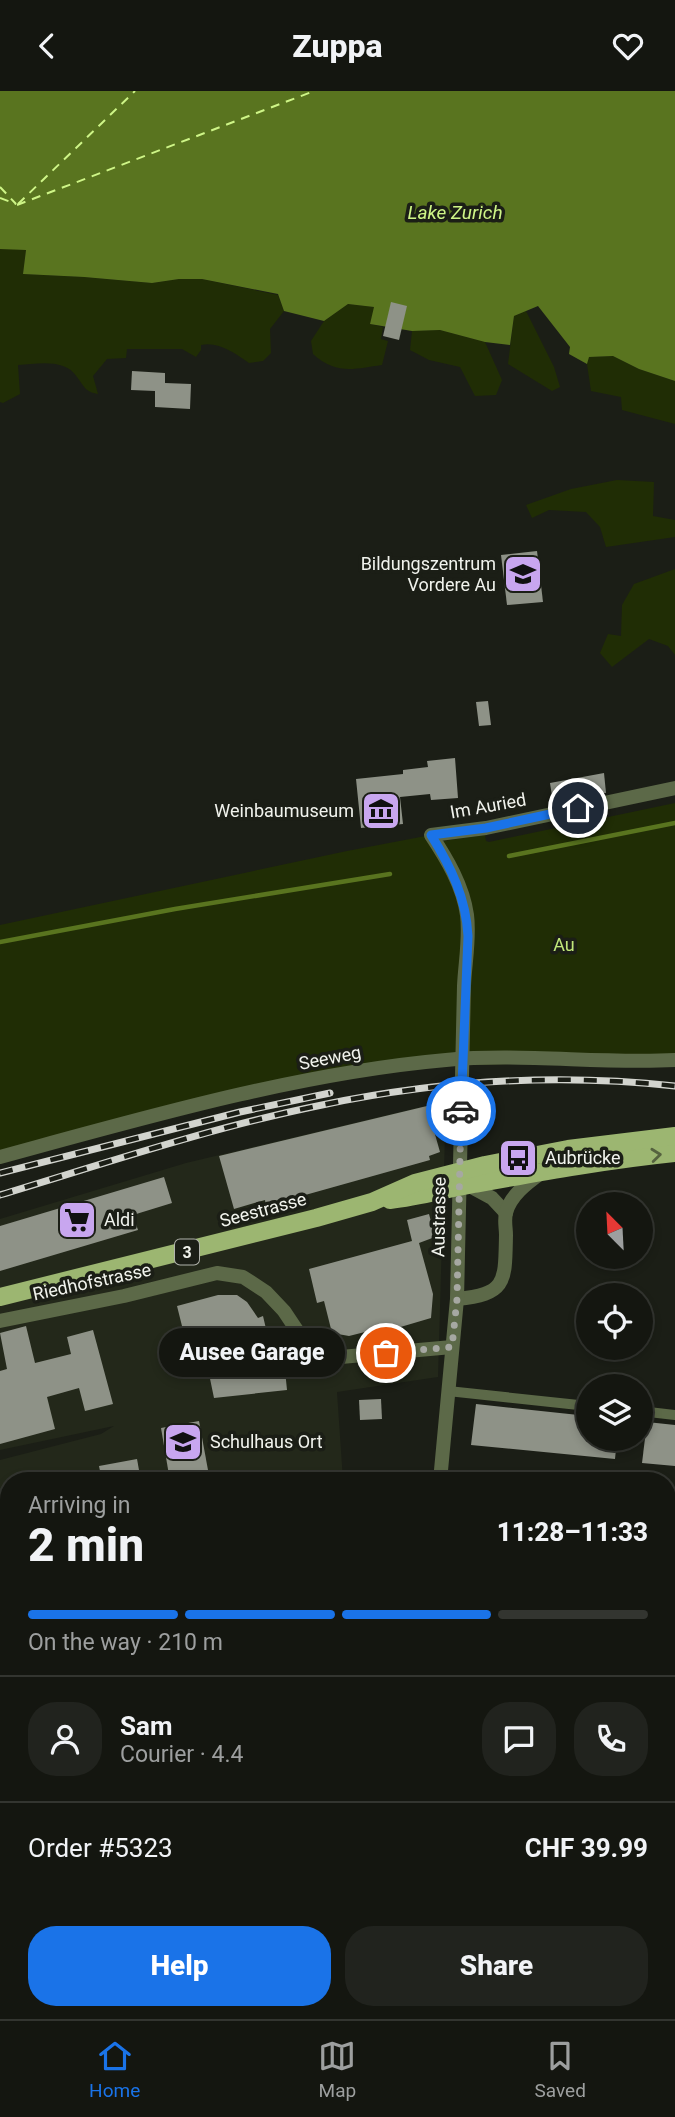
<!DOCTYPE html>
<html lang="en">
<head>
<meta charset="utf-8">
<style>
	:root { --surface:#141610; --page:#21231e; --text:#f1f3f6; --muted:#9d9f9f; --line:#333530; --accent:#1a73e8 }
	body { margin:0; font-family:Roboto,sans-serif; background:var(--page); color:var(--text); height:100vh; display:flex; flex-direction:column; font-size:26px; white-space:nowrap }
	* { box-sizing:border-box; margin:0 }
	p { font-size:23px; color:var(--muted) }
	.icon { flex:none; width:38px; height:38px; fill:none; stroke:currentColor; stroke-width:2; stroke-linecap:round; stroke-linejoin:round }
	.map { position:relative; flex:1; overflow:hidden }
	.panel { position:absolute; left:0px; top:1381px; width:676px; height:548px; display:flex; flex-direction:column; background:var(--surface); border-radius:28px 28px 0 0; box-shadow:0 4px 10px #0003,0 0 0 2px var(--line) }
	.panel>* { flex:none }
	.needle { width:46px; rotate:336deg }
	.controls { position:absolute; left:576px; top:1101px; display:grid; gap:14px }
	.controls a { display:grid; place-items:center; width:77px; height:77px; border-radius:50%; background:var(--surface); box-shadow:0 4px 10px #0003,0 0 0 2px var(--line); font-size:35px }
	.pin { position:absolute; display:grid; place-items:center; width:60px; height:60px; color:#fff; margin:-30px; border:4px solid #fff; border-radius:50%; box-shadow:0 2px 7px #0007 }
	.courier { position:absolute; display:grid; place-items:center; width:70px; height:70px; margin:-35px; border:5px solid #1a73e8; border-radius:50%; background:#fff; color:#222; box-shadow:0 2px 9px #0007 }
	.bubble { position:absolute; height:49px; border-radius:24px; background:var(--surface); box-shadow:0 4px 10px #0003,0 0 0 2px var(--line); font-size:23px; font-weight:800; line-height:49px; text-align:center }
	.overview em { font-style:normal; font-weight:800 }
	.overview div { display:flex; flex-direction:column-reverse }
	.overview { display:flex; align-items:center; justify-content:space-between; height:119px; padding:0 28px }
	h1 { font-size:46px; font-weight:800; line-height:52px }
	.bar { display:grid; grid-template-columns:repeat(4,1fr); gap:10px 7px; align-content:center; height:84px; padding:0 28px }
	.bar i { height:9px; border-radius:5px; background:var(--line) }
	.bar .on { background:var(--accent) }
	.bar p { grid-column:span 4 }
	.line { display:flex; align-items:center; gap:18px; padding:0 28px; border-top:2px solid var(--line) }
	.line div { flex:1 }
	.round { display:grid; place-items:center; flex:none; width:74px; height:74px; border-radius:28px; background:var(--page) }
	.cta { display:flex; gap:14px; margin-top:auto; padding:14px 28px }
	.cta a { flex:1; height:80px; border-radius:28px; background:var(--accent); color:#fff; font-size:28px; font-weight:800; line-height:80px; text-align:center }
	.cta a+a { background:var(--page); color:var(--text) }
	header { display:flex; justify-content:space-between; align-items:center; height:91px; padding:0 28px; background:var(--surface); font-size:32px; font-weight:800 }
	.tabs { display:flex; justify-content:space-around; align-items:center; height:98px; border-top:2px solid var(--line); background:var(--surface); font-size:19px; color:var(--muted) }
	.tabs a { display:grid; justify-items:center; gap:4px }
	.tabs .on { color:var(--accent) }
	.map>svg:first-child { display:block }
</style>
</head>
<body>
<header><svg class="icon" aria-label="back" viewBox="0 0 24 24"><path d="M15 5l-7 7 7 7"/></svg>Zuppa<svg class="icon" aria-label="heart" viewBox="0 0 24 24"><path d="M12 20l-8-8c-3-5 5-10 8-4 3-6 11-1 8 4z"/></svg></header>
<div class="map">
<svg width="675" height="1928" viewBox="0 0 675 1928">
	<rect width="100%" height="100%" fill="#1b1e16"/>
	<path fill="#23281a" d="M 446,1010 L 438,1286 L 337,1301 L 343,1389 L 9,1390 L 9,1511 L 3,1511 L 0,1491 L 0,1369 L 101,1343 L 114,1335 L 0,1359 L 0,1128 L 186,1072 Z"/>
	<g fill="#202d05">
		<path d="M 2,157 L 26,159 L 23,183 L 84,186 L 152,192 L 179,188 L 202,188 L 278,204 L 284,220 L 270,238 L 271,262 L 263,270 L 249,272 C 235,262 218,250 201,254 L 201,259 L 196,266 L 182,258 L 127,258 L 126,267 L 107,268 L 93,285 L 98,303 C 85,301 84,295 77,286 C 65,267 37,273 18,274 L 20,303 L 3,312 L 0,311 L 0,158 Z"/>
		<path d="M 348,213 L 375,216 L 370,233 L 383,236 L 381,248 L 388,250 L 382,274 C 354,278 336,284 313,263 L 311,250 L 324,230 Z"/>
		<path d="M 526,220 L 554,276 L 560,296 L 552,300 L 508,273 L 514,225 Z"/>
		<path d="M 440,239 L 485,251 L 502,289 L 496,304 L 475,305 L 460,276 L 429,269 L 410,259 L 412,240 Z"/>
		<path d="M 613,265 L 639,278 L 675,290 L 675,333 L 622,319 L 621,306 L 591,300 L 587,273 L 588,266 Z"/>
		<path d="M 617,389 L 654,391 L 653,425 L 675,429 L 675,446 L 606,456 L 600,436 L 586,421 L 549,419 L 532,427 L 526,414 L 571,398 Z"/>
		<path d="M 675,478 L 675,564 L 668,555 L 649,548 L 612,576 L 600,562 L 608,543 L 621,545 L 622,514 L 634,493 Z"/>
		<path d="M 675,712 L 675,969 L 386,976 L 0,1066 L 0,834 L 347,760 L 431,744 L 436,751 L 485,744 L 486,750 L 489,751 Z"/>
	</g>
	<path fill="#59741f" d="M 0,0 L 675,0 L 675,290 L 639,278 L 613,265 L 589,266 L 587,273 L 569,263 L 570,256 L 538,215 L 514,225 L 510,254 L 485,251 L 440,239 L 412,240 L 370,233 L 374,216 L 348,213 L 324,230 L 284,220 L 278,203 L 202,188 L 179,188 L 152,192 L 84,186 L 23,183 L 26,159 L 0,158 Z"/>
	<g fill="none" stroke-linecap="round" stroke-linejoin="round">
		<g stroke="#59741f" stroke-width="4.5">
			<path d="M 509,765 L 675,732"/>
			<path d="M 0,851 L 175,818 L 390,783"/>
		</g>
		<g stroke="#cef587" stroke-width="2" stroke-dasharray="9 7" stroke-linecap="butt">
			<path d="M 0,96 L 16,113"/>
			<path d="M 0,107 L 16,113"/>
			<path d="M 18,113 L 135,0"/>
			<path d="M 17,114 L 314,0"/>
		</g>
	</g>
	<g fill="#8e9287">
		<path d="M 391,211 L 407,215 L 399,249 L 383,245 Z"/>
		<path d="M 132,280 L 165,282 L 165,292 L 191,293 L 190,318 L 155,316 L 155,300 L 131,299 Z"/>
		<path d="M 537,460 L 543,511 L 507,514 L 501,464 Z"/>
		<path d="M 488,610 L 491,634 L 479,635 L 476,611 Z"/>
		<path d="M 455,667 L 458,707 L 431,709 L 430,703 L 400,706 L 403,733 L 361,737 L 356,688 L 403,683 L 403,679 L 428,676 L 427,670 Z"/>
		<path d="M 604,682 L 606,702 L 552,705 L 550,692 Z"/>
		<path d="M 427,1015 L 440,1061 L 429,1065 L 430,1069 L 266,1115 L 265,1109 L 234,1118 L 219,1065 Z"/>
		<path d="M 164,1086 L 172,1112 L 133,1124 L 138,1139 L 0,1180 L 0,1135 Z"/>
		<path d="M 429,1123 L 435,1146 L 419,1152 L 433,1203 L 431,1227 L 370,1245 L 369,1240 L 349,1245 L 332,1242 L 324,1210 L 317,1212 L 309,1178 L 412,1150 L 407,1129 Z"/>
		<path d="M 218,1204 L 237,1204 L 247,1211 L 258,1227 L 263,1225 L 267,1242 L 189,1263 L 177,1215 Z"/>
		<path d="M 26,1235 L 35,1272 L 71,1263 L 67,1246 L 93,1239 L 113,1313 L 85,1320 L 79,1297 L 47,1306 L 55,1338 L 0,1353 L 0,1280 L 7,1278 L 0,1242 Z"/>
		<path d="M 254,1269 L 263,1271 L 274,1280 L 285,1279 L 287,1299 L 214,1307 L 208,1278 Z"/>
		<path d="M 381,1308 L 382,1328 L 360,1329 L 359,1309 Z"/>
		<path d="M 476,1313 L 588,1325 L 588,1348 L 617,1348 L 615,1368 L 471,1354 Z"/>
		<path d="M 199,1330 L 210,1390 L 170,1390 L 161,1337 Z"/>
		<path d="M 647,1331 L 675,1334 L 675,1375 L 642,1372 Z"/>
		<path d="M 137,1368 L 141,1390 L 102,1390 L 99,1375 Z"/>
	</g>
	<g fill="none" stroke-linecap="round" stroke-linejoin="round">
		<g stroke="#5c6948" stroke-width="10">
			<path d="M 448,1300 L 588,1315"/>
			<path d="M 640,1320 L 675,1324"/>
		</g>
		<g stroke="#5c6948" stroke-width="14">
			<path d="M 0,1066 C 143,1027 298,982 446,969 C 522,962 599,973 675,969"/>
			<path d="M 468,1094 L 492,1107 L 506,1122"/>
			<path d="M 457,1208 C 507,1203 505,1191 506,1144 C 506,1137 504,1129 506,1122 C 510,1105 527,1092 541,1082"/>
			<path d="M 0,1230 L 124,1205 L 217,1182 L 243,1186 L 266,1201 L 284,1220 L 300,1244 L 320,1259 L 341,1266 L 452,1256"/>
			<path d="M 440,1390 L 457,1208 L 464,895 C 465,872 470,847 467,824 C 463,795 447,768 431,744 L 486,737 L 675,697"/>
			<path d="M 667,1424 L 675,1424"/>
			<path d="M 0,1523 L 9,1524"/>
			<path d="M 0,1634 L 9,1634"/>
			<path d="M 0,1773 L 9,1772"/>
			<path d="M 667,1804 L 675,1805"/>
			<path d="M 392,1920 L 431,1928"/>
			<path d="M 0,1921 L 15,1920"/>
		</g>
		<g stroke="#9cb671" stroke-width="18">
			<path d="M 390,1109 C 419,1106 445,1098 474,1093 C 541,1081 607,1069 675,1062"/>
			<path d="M 0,1206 L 316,1127 L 372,1111 L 415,1092 L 485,1074 L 568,1058 L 675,1045"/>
		</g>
		<defs>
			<g id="rail">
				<path d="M 0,1082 L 240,1021 L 330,1002"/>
				<path d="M 0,1104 C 106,1072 213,1036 322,1014 C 437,990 557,982 675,995"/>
			</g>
		</defs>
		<use href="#rail" stroke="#d2d4ce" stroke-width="7"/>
		<use href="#rail" stroke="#1b1e16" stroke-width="4.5" stroke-dasharray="13" stroke-linecap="butt"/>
	</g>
	<defs><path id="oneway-chevron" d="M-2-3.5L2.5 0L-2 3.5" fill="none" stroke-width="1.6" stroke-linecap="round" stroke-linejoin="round" transform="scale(1.75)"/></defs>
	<use stroke="#55623f" href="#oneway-chevron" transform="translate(656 1064) rotate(-6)"/>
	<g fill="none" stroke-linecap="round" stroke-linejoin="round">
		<path stroke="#a6a8a2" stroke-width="7" stroke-dasharray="0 12.6" d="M 386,1262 L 452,1256 L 457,1208 L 461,1020"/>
		<path stroke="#1a73e8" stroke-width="9" d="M 461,1020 L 468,845 C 466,807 451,776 431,744 L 486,737 L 578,717"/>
	</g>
	<defs>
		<symbol id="university-square" viewBox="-11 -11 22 22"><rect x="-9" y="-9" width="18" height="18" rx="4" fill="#c8a6ef" stroke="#1b1e16"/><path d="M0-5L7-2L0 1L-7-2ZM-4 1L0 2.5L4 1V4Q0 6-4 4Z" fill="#111"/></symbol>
		<symbol id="museum-square" viewBox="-11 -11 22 22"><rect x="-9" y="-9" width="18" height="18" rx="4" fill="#c8a6ef" stroke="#1b1e16"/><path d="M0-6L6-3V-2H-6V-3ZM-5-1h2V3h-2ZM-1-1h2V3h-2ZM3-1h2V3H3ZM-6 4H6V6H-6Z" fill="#111"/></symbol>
		<symbol id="bus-square" viewBox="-11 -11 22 22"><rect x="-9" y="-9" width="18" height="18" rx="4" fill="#c8a6ef" stroke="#1b1e16"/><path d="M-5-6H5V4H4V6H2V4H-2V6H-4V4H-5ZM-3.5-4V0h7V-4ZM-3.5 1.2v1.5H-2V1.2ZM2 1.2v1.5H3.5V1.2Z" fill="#111"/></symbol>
		<symbol id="supermarket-square" viewBox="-11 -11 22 22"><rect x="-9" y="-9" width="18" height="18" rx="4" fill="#c8a6ef" stroke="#1b1e16"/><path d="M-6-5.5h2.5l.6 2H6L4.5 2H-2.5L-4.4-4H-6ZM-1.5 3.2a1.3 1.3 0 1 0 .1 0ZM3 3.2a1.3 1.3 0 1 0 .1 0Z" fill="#111"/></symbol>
		<symbol id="school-square" viewBox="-11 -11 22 22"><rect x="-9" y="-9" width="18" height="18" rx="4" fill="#c8a6ef" stroke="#1b1e16"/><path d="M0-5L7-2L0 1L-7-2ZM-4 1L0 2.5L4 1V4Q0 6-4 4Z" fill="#111"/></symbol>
	</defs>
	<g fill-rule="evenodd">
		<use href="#university-square" x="501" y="461" width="44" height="44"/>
		<use href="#museum-square" x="359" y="698" width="44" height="44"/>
		<use href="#bus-square" x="496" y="1045" width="44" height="44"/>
		<use href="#supermarket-square" x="55" y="1107" width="44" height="44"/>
		<use href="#school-square" x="161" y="1329" width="44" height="44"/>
	</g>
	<g text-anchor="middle" stroke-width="7" stroke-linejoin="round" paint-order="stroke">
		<rect fill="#1b1e16" stroke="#b1b3ac" stroke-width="2" x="175" y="1148.5" width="24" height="25" rx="5"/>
		<g font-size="16" font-weight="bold" fill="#f1f3ed">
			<text x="187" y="1167">3</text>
		</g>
		<g font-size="18" fill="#f1f3ed" stroke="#1b1e16" text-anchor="start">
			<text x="496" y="479" text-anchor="end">Bildungszentrum<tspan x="496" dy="21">Vordere Au</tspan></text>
			<text x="354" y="726" text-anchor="end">Weinbaumuseum</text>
			<text x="545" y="1073">Aubrücke</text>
			<text x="104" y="1135">Aldi</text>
			<text x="210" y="1357">Schulhaus Ort</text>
		</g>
		<g font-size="18" fill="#f1f3ed" stroke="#1b1e16">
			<text transform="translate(488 715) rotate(-10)" y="6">Im Auried</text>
			<text transform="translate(330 967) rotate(-11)" y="6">Seeweg</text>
			<text transform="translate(263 1119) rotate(-15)" y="6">Seestrasse</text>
			<text transform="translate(439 1126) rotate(-89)" y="6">Austrasse</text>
			<text transform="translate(92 1191) rotate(-12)" y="6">Riedhofstrasse</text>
		</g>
		<g font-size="18" fill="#c0e779" stroke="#1b1e16">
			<text x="564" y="860">Au</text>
		</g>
		<g font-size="19" font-style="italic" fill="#cef587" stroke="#1b1e16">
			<text x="455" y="128">Lake Zurich</text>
		</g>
	</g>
</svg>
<div class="controls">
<a><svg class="needle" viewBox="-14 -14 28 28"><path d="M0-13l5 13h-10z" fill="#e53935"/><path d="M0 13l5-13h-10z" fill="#9d9f9f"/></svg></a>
<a><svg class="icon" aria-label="locate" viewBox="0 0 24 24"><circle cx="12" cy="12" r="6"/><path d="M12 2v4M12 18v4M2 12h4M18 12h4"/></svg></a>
<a><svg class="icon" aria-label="layers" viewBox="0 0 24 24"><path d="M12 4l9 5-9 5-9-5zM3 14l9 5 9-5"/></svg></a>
</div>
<div class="pin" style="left:386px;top:1262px;background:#ea580c"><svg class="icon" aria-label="bag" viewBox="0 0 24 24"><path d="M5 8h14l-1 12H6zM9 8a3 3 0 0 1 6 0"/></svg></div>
<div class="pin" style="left:578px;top:717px;background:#1f2937"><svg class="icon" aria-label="home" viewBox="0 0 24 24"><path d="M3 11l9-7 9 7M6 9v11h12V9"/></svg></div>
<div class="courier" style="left:461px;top:1020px"><svg class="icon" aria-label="car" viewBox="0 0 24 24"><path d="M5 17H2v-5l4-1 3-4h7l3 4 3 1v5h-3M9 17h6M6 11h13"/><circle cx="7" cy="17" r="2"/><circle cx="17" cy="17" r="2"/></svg></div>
<div class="bubble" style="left:159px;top:1237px;width:186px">Ausee Garage</div>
<section class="panel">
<div class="overview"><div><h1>2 min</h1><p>Arriving in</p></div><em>11:28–11:33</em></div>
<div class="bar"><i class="on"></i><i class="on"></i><i class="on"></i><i></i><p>On the way · 210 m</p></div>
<div class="line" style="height:126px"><a class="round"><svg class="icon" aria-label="person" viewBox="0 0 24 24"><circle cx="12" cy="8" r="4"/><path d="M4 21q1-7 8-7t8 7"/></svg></a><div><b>Sam</b><p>Courier · 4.4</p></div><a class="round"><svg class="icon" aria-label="chat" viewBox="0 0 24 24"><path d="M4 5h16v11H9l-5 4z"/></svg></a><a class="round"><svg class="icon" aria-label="phone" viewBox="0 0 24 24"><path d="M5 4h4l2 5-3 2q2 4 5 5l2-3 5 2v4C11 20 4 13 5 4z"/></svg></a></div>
<div class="line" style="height:91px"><div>Order #5323</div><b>CHF 39.99</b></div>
<div class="cta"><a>Help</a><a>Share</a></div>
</section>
</div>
<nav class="tabs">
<a class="on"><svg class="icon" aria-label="home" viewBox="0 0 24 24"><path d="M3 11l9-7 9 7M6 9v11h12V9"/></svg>Home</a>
<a><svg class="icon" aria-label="map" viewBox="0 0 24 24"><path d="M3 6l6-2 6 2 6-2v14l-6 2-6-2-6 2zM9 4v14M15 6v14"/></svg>Map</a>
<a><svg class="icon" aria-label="saved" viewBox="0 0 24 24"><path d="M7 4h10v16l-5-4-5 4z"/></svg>Saved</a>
</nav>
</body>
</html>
